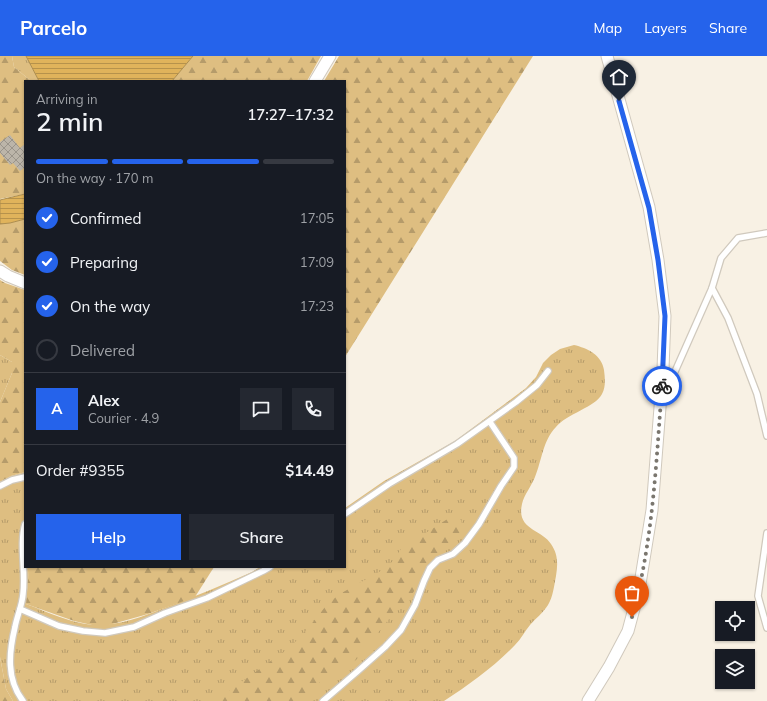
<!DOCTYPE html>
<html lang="en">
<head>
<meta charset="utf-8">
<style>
	:root { --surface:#171b24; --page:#242831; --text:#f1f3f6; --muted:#9ea1a6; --line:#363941; --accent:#2563eb }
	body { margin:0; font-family:Mulish,sans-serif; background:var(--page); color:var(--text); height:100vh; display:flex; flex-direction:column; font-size:15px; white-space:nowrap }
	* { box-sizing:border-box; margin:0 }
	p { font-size:13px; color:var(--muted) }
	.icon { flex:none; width:22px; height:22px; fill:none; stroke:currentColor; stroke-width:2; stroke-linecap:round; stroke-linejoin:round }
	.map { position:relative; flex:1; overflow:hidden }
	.details { position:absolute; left:24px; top:24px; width:322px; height:488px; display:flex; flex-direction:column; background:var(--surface); border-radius:0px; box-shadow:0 1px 3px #0004 }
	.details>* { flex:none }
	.buttons { position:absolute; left:715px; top:545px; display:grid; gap:8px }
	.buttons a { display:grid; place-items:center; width:40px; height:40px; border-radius:0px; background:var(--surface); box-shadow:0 1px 3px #0004; font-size:20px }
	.pin { position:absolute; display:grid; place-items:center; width:34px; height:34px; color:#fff; margin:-41px -17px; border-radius:50% 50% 50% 0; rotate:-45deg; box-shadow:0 0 4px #0007 }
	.pin .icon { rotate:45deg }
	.courier { position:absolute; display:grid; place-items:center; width:40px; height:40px; margin:-20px; border:3px solid #2563eb; border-radius:50%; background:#fff; color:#222; box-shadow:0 1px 5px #0007 }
	.summary em { font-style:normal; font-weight:600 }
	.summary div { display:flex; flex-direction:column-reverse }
	.summary { display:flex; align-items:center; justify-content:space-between; height:68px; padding:0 12px }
	h1 { font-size:26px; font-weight:600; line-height:30px }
	.bar { display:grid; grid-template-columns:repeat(4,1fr); gap:6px 4px; align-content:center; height:48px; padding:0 12px }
	.bar i { height:5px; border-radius:3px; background:var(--line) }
	.bar .on { background:var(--accent) }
	.bar p { grid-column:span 4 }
	.line { display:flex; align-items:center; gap:10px; padding:0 12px; border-top:1px solid var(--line) }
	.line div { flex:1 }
	.round { display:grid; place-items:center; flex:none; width:42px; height:42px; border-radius:0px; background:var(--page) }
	ol { padding:0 12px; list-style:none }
	li { display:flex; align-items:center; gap:12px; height:44px }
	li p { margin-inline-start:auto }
	li .icon { padding:4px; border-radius:50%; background:var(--accent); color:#fff; stroke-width:4 }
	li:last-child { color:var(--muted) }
	li i { width:22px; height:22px; border:2px solid var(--line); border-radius:50% }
	.button { display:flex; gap:8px; margin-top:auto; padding:8px 12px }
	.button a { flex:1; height:46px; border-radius:0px; background:var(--accent); color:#fff; font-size:16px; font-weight:600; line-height:46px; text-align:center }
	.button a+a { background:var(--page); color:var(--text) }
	header { display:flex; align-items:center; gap:24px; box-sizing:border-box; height:56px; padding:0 20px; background:var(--accent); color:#fff }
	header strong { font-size:19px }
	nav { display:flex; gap:22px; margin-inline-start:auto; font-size:14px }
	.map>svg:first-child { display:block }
</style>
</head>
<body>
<header>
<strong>Parcelo</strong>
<nav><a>Map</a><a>Layers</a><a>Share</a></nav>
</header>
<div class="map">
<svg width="767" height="645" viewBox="0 0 767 645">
	<defs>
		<pattern id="grass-tufts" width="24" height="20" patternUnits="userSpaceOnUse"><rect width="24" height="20" fill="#debe81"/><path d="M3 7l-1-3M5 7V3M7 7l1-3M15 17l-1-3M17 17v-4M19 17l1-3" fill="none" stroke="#b59b6a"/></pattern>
		<pattern id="forest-firs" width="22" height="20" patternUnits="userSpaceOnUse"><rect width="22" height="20" fill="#debe81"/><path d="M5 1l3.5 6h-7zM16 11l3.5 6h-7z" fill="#b59b6a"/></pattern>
		<pattern id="water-rules" width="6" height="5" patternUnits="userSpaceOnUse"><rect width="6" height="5" fill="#e0b35b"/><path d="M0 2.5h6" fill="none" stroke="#b6924c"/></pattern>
		<pattern id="building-cross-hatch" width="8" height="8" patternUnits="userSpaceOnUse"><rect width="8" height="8" fill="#bcb5a9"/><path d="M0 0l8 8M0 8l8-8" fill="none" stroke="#9a948a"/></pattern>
	</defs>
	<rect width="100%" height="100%" fill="#f8f1e4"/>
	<g fill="url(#grass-tufts)">
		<path d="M 12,0 L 26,0 L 39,25 L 31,25 L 14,11 Z"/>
		<path d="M 574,289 C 587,292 602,299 604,314 C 605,322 606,331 602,338 C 596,351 566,358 556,371 C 543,384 542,404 535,421 C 532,429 524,439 522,448 C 516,474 542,473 551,488 C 558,498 558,508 556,520 C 554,530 553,541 548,549 C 543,557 536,562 530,569 C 525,575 521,583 515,589 C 495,610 469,629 444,645 L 13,645 L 6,633 L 0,601 L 0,426 L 11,420 L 25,416 L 25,511 L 29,511 L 29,515 L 26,548 C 48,556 70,567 93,569 C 118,570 142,561 164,552 C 194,541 223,529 252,516 L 260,511 L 345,511 L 345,452 L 384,425 L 455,385 L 526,332 L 536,321 L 543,307 L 551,299 L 560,293 Z"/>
		<path d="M 0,299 L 12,306 L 12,317 L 0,346 Z"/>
	</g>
	<g fill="url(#forest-firs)">
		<path d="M 0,0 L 12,0 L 14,11 L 31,25 L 25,25 L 25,138 L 0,143 Z"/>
		<path d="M 193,0 L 321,0 L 307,25 L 172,25 Z"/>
		<path d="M 339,0 L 533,0 L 345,301 L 345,25 L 324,25 Z"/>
		<path d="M 25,163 L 25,219 L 12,214 L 0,205 L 0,168 L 10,167 Z"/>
		<path d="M 0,224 L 5,227 L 25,234 L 25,416 L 11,420 L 0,426 L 0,346 L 12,317 L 12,306 L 0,299 Z"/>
		<path d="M 449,462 L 457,462 L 461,464 L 462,469 L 461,475 L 449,492 L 432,505 L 426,513 L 419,528 L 408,544 L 389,563 L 356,604 L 314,630 L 302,645 L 212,645 L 223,639 L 289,592 L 305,576 L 325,551 L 338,539 L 379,516 L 392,506 L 406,486 L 412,482 L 424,478 Z"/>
		<path d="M 29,511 L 214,511 L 195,541 L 148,558 L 109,569 L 92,569 L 74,565 L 26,548 Z"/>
		<path d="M 0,601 L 6,633 L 13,645 L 0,645 Z"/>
	</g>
	<g fill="url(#water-rules)" stroke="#ad8d4e">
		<path d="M 26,0 L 193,0 L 172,25 L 39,25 Z"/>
		<path d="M 25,138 L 25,163 L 10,167 L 0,168 L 0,144 Z"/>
	</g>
	<path fill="url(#building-cross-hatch)" d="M 10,79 L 20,92 L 25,88 L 25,111 L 20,115 L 13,107 L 10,109 L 0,97 L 0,86 Z"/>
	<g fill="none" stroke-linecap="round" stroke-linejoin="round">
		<defs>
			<g id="service">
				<path d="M 767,177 L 738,182 L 721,202 L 712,232 L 728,262 L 757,338 L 767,380"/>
				<path d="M 665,338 L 712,232"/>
				<path d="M 0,430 L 12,424 L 25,421"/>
				<path d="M 345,458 L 389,428 L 457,388 L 516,346 L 537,329 L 548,315"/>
				<path d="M 767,477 L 758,540 L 767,572"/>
				<path d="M 20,553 L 59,570 L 83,575 L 105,577 L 134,571 L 165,557 L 207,542 L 263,515 L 270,511"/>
				<path d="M 23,645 C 6,623 9,596 15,571 C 17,560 22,550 23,538 C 26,516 19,488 25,468"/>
				<path d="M 323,645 L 358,615 L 385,591 L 401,574 L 415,549 L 424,525 L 430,512 L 438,504 L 453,498 L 465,487 L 479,468 L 501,430 L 514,411 L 514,402 L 490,366"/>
			</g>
			<g id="minor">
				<path d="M 315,25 L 330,0"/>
				<path d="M 0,215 L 8,220 L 25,227"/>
				<path d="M 588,645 L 609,611 L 628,575 L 639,534 L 652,454 L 663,313 L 665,260 L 658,204 L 649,151 L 607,0"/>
			</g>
		</defs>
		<use href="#service" stroke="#d0c9bd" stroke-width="8"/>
		<use href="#minor" stroke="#d0c9bd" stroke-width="13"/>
		<use href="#service" stroke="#fff" stroke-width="5.5"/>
		<use href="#minor" stroke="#fff" stroke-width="11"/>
	</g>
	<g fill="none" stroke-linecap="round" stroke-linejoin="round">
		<path stroke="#7a766e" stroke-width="4" stroke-dasharray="0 7.2" d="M 632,561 C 653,486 656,408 662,330"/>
		<path stroke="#2563eb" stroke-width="5" d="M 619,45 L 649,152 L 658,204 L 665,260 L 662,330"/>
	</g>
</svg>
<div class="buttons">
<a><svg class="icon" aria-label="locate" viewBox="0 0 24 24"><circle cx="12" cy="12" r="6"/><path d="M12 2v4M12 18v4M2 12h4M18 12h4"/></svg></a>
<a><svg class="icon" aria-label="layers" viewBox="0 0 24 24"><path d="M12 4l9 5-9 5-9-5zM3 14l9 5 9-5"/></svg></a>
</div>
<div class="pin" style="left:632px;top:561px;background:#ea580c"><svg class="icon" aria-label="bag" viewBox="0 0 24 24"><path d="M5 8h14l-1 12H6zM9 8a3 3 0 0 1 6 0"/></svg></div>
<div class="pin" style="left:619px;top:45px;background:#1f2937"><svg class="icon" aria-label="home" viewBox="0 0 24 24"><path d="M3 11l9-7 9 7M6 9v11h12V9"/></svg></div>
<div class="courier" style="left:662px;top:330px"><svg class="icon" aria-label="bike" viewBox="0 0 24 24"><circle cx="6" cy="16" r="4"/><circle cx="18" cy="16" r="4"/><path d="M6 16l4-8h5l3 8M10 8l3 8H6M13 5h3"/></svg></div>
<section class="details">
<div class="summary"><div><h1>2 min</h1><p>Arriving in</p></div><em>17:27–17:32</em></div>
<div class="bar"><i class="on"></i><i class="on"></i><i class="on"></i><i></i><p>On the way · 170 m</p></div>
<ol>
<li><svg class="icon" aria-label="check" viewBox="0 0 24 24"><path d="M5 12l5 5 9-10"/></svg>Confirmed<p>17:05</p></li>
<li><svg class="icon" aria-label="check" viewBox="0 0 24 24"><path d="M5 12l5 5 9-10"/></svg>Preparing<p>17:09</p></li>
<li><svg class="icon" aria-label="check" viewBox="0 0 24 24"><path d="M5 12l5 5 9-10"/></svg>On the way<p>17:23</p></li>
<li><i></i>Delivered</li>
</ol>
<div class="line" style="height:72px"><b class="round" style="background:var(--accent);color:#fff">A</b><div><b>Alex</b><p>Courier · 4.9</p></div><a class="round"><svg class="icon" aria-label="chat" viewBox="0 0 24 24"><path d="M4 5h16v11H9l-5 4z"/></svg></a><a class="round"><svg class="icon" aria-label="phone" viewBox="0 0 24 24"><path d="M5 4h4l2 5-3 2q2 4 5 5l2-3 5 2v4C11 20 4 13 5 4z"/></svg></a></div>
<div class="line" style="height:52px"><div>Order #9355</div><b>$14.49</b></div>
<div class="button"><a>Help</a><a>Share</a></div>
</section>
</div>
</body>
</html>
